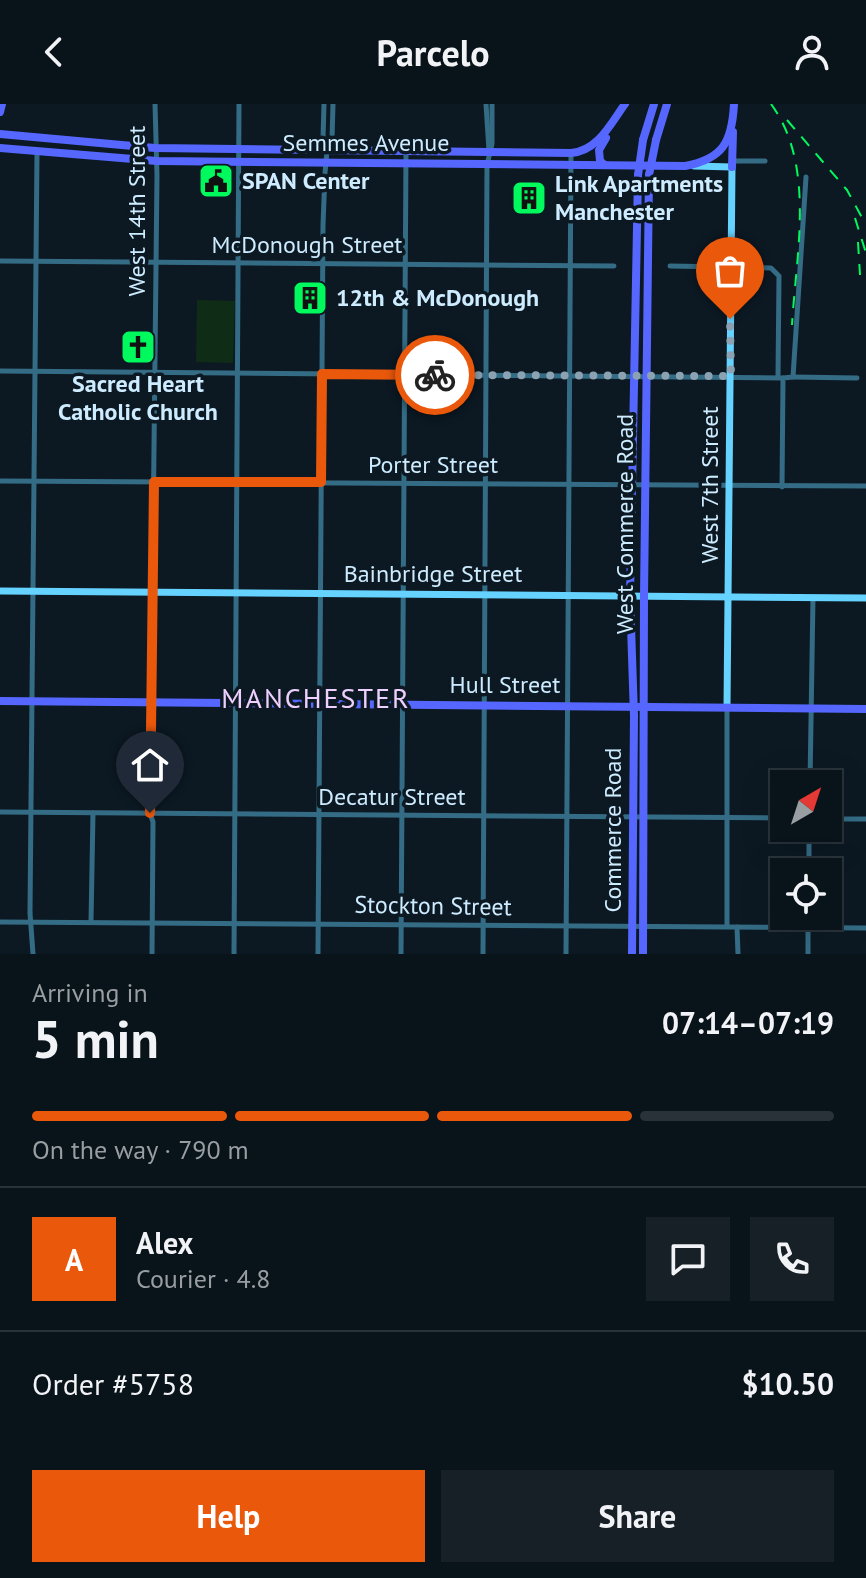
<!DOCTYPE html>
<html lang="en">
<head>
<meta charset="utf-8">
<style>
	:root { --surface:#09131a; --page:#172027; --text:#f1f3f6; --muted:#999ea2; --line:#293239; --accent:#ea580c }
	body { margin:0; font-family:"PT Sans",sans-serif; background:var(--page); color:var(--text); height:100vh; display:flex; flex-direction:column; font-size:30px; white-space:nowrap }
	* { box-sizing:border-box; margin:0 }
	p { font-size:26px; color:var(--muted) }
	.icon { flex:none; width:44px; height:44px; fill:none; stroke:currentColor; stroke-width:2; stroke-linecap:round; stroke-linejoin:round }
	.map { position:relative; height:850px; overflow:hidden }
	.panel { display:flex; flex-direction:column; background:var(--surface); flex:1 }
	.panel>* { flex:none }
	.needle { width:52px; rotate:39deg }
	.fabs { position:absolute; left:770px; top:666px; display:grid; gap:16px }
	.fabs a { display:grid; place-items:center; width:72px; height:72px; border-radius:0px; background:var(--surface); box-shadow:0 8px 32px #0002,0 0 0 2px var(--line); font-size:40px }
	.pin { position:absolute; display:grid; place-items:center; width:68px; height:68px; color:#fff; margin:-82px -34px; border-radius:50% 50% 50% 0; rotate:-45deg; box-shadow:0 0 8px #0007 }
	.pin .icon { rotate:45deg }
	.courier { position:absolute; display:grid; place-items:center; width:80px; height:80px; margin:-40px; border:6px solid #ea580c; border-radius:50%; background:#fff; color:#222; box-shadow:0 2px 10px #0007 }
	.head em { font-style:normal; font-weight:700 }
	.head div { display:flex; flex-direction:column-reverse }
	.head { display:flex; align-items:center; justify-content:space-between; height:136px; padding:0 32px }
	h1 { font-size:52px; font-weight:700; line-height:60px }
	.bar { display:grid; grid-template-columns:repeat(4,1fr); gap:12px 8px; align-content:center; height:96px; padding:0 32px }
	.bar i { height:10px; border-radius:6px; background:var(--line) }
	.bar .selected { background:var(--accent) }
	.bar p { grid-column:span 4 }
	.line { display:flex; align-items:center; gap:20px; padding:0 32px; border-top:2px solid var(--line) }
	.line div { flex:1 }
	.round { display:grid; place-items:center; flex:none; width:84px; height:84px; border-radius:0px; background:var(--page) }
	.button { display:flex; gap:16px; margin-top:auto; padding:16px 32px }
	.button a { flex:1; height:92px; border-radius:0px; background:var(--accent); color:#fff; font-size:32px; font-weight:700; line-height:92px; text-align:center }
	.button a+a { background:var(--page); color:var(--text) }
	header { display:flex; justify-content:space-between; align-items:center; height:104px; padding:0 32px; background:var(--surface); font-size:36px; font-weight:700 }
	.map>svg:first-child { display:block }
</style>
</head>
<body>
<header><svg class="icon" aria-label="back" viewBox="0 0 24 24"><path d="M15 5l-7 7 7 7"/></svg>Parcelo<svg class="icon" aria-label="person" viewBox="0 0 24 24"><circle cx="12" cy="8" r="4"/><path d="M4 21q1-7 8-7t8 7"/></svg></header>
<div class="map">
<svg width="866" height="850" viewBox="0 0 866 850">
	<rect width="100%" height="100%" fill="#0c1923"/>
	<path fill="#0f2d16" d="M 197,196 L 235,197 L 233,259 L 196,258 Z"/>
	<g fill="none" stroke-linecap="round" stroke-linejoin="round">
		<g stroke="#346c85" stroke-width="5">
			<path d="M 324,0 L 323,35 L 327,46"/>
			<path d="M 486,0 L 489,47"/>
			<path d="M 733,57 L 765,57"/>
			<path d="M 0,157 L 614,162"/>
			<path d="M 670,162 L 771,164 L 779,172 L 778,273"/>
			<path d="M 0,267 L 783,274"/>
			<path d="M 793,273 L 857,274"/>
			<path d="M 0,377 L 866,382"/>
			<path d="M 782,383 L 783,274 L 793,273 L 806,73"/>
			<path d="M 810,680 L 813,493"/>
			<path d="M 0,708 L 784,714"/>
			<path d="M 828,715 L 866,715"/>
			<path d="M 809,768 L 809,724"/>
			<path d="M 0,818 L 866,824"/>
			<path d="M 91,818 L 93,709"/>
			<path d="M 727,822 L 727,604"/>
			<path d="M 737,823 L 738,850"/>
			<path d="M 33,850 L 30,809 L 37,49"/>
			<path d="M 152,850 L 153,718 L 150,709 L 157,71 L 155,0"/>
			<path d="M 234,850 L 239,0"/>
			<path d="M 318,850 L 323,121 L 325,69 L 327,47 L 332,36 L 333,0"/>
			<path d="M 401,850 L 406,47"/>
			<path d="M 483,850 L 487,61 L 492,40 L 492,0"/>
			<path d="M 566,850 L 571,49"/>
			<path d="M 808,850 L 808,812"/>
		</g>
		<g stroke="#65d2ff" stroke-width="7">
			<path d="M 694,62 L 732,63 L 727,603"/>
			<path d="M 0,487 L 866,494"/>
		</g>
		<g stroke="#5567ff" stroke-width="8">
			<path d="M 0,8 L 2,0"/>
			<path d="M 0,30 L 155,44 L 571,49 C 598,47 611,19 625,0"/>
			<path d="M 643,36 L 654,0"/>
			<path d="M 656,36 L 667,0"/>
			<path d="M 0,44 L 157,57 L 685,62 C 723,55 732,38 734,0"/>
			<path d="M 605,61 L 600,57 L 599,46 L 606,34"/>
			<path d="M 732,63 L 733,28"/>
			<path d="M 0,597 L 866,605"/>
			<path d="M 632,850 L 634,612 L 630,492 L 638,71"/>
			<path d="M 643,850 L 644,492 L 649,71"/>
		</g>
		<g stroke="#00f95c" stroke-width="2" stroke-dasharray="12 10" stroke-linecap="butt">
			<path d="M 771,0 C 816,61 796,150 792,221"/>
			<path d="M 787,16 L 847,86 L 866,121"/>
			<path d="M 855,114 L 866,149"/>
			<path d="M 858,138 L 860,171"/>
		</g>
		<g stroke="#5567ff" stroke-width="8">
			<path d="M 638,71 L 643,36"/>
			<path d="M 649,71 L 656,36"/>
		</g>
	</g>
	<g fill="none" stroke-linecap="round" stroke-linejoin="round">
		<path stroke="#8aa2b2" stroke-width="8" stroke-dasharray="0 14.4" d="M 435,271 L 731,272 L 730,215"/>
		<path stroke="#ea580c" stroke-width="10" d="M 150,709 L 154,378 L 321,378 L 322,270 L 435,271"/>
	</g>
	<defs>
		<symbol id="civic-square" viewBox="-11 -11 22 22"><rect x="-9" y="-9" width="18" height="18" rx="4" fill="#00f95c" stroke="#0c1923"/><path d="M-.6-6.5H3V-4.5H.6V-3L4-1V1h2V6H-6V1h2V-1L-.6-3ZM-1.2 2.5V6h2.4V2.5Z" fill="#111"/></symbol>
		<symbol id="building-square" viewBox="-11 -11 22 22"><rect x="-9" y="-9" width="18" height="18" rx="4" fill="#00f95c" stroke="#0c1923"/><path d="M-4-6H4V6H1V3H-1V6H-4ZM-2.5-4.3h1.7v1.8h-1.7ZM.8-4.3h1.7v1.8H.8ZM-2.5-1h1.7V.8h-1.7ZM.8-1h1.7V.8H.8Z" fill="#111"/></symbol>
		<symbol id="church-square" viewBox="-11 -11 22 22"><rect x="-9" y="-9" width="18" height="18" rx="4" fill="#00f95c" stroke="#0c1923"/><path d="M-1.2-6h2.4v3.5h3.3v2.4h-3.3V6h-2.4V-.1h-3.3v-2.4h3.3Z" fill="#111"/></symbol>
	</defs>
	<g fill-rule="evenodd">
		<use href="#civic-square" x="196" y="57" width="40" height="40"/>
		<use href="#building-square" x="509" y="74" width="40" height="40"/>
		<use href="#building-square" x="290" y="174" width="40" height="40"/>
		<use href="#church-square" x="118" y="223" width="40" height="40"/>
	</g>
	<g text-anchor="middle" stroke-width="7" stroke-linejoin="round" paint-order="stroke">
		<g font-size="24" fill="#ceecff" stroke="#0c1923">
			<text x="366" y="47">Semmes Avenue</text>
			<text transform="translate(137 107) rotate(-90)" y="8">West 14th Street</text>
			<text x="307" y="149">McDonough Street</text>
			<text x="433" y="369">Porter Street</text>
			<text transform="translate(710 381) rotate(-90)" y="8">West 7th Street</text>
			<text transform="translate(625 420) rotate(-90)" y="8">West Commerce Road</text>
			<text x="433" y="478">Bainbridge Street</text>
			<text x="505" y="589">Hull Street</text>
			<text x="392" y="701">Decatur Street</text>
			<text transform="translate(613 726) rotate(-90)" y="8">Commerce Road</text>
			<text transform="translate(433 802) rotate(1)" y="8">Stockton Street</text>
		</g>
		<g font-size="24" font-weight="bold" fill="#ceecff" stroke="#0c1923" text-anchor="start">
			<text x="242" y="85">SPAN Center</text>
			<text x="555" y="88">Link Apartments<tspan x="555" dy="28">Manchester</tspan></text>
			<text x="336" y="202">12th &amp; McDonough</text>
			<text x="138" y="288" text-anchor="middle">Sacred Heart<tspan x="138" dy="28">Catholic Church</tspan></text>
		</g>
		<g font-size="28" letter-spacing="2" fill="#eed0ff" stroke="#0c1923">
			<text x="316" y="604">MANCHESTER</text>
		</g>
	</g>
</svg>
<div class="fabs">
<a><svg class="needle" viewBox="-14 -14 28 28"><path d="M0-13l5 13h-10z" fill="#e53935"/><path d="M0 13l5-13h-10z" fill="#999ea2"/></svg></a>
<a><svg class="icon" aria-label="locate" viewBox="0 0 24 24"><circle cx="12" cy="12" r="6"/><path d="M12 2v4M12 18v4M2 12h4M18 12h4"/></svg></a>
</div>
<div class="pin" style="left:730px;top:215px;background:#ea580c"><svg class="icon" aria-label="bag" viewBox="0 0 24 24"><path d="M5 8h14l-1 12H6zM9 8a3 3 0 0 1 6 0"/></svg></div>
<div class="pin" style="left:150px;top:709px;background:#1f2937"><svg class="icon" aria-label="home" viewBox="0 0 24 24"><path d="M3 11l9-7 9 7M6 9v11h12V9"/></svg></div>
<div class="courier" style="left:435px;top:271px"><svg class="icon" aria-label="bike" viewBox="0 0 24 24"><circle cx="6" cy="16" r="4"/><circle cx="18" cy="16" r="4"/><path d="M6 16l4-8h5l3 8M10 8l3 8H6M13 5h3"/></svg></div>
</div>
<section class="panel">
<div class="head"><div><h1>5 min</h1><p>Arriving in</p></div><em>07:14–07:19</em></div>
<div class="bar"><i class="selected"></i><i class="selected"></i><i class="selected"></i><i></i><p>On the way · 790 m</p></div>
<div class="line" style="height:144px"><b class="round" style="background:var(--accent);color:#fff">A</b><div><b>Alex</b><p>Courier · 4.8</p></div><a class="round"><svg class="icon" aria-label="chat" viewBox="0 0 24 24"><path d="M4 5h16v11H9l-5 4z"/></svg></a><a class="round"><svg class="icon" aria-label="phone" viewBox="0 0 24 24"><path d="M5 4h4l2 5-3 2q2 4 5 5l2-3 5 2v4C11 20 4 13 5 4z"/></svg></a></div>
<div class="line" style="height:104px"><div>Order #5758</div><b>$10.50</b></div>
<div class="button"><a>Help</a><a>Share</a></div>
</section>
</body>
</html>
